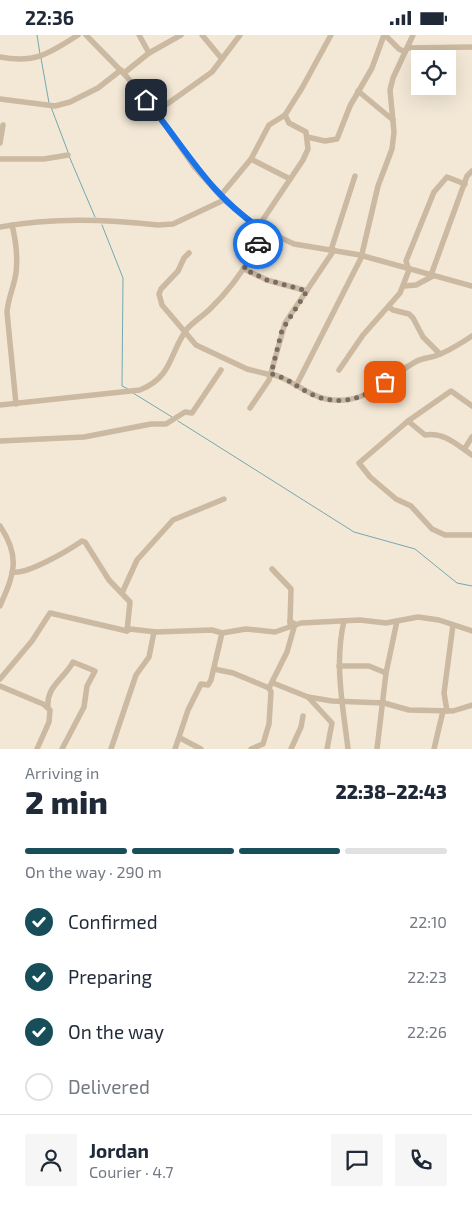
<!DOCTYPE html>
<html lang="en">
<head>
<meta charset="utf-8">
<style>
	:root { --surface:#fff; --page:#f6f6f7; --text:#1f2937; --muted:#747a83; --line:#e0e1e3; --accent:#174e59 }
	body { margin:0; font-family:"Exo 2",sans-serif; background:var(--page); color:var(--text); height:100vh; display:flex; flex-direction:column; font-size:19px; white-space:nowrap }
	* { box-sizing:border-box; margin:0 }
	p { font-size:16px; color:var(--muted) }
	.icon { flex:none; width:28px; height:28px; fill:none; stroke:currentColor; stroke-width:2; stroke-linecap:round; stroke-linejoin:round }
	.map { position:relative; height:714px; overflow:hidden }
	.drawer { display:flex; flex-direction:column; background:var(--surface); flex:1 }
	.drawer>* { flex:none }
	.tools { position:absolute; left:411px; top:15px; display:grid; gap:10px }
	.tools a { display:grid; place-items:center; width:45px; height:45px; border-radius:0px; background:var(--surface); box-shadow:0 5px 20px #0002; font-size:25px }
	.pin { position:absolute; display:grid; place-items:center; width:42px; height:42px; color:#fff; margin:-21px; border-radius:10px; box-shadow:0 2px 8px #0006 }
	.courier { position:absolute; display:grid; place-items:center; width:50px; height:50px; margin:-25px; border:4px solid #1a73e8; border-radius:50%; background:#fff; color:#222; box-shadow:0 1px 6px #0007 }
	.summary em { font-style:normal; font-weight:800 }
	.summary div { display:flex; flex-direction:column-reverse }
	.summary { display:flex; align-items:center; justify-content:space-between; height:85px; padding:0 25px }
	h1 { font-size:32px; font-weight:800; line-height:38px }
	.bar { display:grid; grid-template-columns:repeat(4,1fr); gap:8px 5px; align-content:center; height:60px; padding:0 25px }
	.bar i { height:6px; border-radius:4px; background:var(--line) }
	.bar .active { background:var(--accent) }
	.bar p { grid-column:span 4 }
	.line { display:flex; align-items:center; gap:12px; padding:0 25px; border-top:1px solid var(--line) }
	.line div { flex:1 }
	.round { display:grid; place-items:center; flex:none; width:52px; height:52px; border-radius:0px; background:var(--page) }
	ol { padding:0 25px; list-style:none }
	li { display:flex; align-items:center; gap:15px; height:55px }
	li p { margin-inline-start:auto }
	li .icon { padding:5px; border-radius:50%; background:var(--accent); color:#fff; stroke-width:4 }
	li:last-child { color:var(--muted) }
	li i { width:28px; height:28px; border:2px solid var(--line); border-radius:50% }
	.status { display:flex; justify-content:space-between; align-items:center; height:35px; padding:0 25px; background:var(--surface); direction:ltr }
	.status svg { height:14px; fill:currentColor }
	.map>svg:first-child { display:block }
</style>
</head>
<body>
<div class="status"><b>22:36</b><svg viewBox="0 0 49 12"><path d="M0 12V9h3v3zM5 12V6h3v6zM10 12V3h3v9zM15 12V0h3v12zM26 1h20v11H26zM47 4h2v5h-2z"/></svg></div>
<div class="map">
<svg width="472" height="714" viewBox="0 0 472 714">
	<rect width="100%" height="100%" fill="#f3e8d6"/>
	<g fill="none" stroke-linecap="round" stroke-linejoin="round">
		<g stroke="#73a8b1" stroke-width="1">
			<path d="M 37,0 L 40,19"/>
			<path d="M 41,23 L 49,68"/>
			<path d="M 51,72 L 68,117"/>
			<path d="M 69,121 L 95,182"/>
			<path d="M 102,190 L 123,243 L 122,351 L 128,354"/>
			<path d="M 133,358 L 172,382"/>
			<path d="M 178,386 L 354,497 L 415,514 L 457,548 L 472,551"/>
		</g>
		<g stroke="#cbb9a1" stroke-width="5.5">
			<path d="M 86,0 L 127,42 L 156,77 L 195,133 L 224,165 L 258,192 L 294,209 L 360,220 L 472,251"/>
			<path d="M 139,0 L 149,18"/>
			<path d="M 202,0 L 222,24"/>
			<path d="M 385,0 L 399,14 L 405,17"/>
			<path d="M 407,13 L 472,12"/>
			<path d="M 0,22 C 35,29 50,18 78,0"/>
			<path d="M 124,38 L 149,18 L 181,0"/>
			<path d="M 358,56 L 393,85"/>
			<path d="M 0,64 L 55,71 L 70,67 L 98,53 L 121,35"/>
			<path d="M 156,77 L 212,37 L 240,0"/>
			<path d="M 307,102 L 325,106 L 337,104 L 350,71 L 372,33 L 384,0"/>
			<path d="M 0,108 L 3,90"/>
			<path d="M 0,124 L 44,124 L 68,120"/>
			<path d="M 251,124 L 290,144"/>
			<path d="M 221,160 L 251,124 L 269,90 L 285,80"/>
			<path d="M 12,190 C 16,206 18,221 16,238 C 14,252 8,263 7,277 L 16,369"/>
			<path d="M 0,192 C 52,182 106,184 158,190 L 173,189 L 224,165"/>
			<path d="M 258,192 L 303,125 L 308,114 L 306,97 L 289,88 L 285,80 L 302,53 L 331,0"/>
			<path d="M 331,215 L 355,141"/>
			<path d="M 189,218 L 184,223 L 178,236 L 161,254 L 159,259 L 162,270 L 196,310 L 247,334 L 271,340"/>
			<path d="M 244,234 L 267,245 L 307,256"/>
			<path d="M 431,240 L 467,141 L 472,136"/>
			<path d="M 404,251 L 416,250 L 433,241"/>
			<path d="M 389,272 L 393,275 L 409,279 L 413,283 L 423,302 L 440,319"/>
			<path d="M 339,335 L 363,300 L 400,258 L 409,235 L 406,226 L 434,157 L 447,142 L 465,149"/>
			<path d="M 271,339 C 291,343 305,360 326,364 C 366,372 385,343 417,326 C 423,323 429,323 435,321 C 448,317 461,308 472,301"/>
			<path d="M 296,351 L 361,223 L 378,151 L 392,114 L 394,97 L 390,55 L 393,43 L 413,0"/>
			<path d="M 0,370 L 140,355 C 173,342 169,318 187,294 C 194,286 203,281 210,274 C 234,251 251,225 264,196"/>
			<path d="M 472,371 L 451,356 L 408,386 L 359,428 L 370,442 L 396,464 L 411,471 L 432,494 L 445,500 L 472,500"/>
			<path d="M 250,373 L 269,345 L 285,288 L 334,215"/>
			<path d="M 408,386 L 425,400 C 445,397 457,410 472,420"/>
			<path d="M 0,406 L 84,402 L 151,389 L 166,389 L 185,377 L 192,378 L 221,335"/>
			<path d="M 465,413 L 472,402"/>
			<path d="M 0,491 C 21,522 14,539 0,571"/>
			<path d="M 272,534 L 291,554 L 290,588"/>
			<path d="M 12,537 C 27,540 69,515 82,506 L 85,507 L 109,545 L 130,567 L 127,596"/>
			<path d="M 122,558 L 137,525 L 173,485 L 224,464"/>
			<path d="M 344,586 C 334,629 343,671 348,714"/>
			<path d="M 339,631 L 369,631 L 386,638"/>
			<path d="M 214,634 L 233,638 L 269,653"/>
			<path d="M 0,644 L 32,606 L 50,578 L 127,596 L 130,594 L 156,597 L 212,595 L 222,598 L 246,594 L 275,597 L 301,588 L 360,585 L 386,588 L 418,582 L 439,585 L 472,596"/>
			<path d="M 273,648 L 308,662 L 332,666 L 384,668 L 409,675 L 453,676 L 472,670"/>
			<path d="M 0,651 L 43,669 L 50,675 L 49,687 L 37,714"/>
			<path d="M 308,662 L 332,688 L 327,714"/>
			<path d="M 48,672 C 46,651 65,643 73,627 L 95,636 L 87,651 L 84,672 L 62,714"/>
			<path d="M 447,676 L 444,658 L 453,590"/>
			<path d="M 180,703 L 201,714"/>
			<path d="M 111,714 L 136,640 L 149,622 L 154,597"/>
			<path d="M 175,714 L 188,675 L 201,649 L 208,650 L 211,645 L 222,598"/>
			<path d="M 251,714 L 263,709 L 269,689 L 271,657 L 269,653 L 287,617 L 295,589 L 290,586"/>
			<path d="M 291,714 L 301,692 L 303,681"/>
			<path d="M 377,714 L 386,638 L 397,586"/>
			<path d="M 434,714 L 443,676"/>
		</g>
	</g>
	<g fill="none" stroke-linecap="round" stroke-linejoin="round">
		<path stroke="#786d63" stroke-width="5" stroke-dasharray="0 9" d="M 258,209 L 244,234 L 267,245 L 307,256 L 282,295 L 271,339 C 286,342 296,351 309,358 C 336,372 363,365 385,347"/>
		<path stroke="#1a73e8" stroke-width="6" d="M 146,65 C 187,115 208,159 264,196 L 258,209"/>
	</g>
</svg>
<div class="tools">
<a><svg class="icon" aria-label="locate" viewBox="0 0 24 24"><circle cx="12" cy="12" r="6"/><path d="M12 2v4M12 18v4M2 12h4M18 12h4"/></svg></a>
</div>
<div class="pin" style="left:385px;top:347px;background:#ea580c"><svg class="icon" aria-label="bag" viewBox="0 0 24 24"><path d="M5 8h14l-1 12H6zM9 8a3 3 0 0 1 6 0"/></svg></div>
<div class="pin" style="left:146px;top:65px;background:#1f2937"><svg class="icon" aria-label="home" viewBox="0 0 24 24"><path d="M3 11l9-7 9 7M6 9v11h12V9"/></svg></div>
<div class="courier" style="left:258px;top:209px"><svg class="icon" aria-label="car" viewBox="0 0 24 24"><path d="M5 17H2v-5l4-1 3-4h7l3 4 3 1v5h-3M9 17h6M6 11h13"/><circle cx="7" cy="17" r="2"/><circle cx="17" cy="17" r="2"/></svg></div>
</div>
<section class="drawer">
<div class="summary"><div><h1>2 min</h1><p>Arriving in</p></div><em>22:38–22:43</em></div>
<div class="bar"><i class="active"></i><i class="active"></i><i class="active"></i><i></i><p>On the way · 290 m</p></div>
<ol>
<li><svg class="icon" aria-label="check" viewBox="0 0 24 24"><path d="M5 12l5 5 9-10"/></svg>Confirmed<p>22:10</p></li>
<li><svg class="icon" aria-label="check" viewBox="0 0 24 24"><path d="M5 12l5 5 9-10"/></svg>Preparing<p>22:23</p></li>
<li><svg class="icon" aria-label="check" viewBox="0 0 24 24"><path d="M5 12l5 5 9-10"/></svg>On the way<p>22:26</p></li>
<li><i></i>Delivered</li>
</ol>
<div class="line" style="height:90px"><a class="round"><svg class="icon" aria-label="person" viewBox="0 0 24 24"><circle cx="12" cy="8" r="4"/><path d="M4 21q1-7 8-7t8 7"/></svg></a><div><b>Jordan</b><p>Courier · 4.7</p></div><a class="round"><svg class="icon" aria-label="chat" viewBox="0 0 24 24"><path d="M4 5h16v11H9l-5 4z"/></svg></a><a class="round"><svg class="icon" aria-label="phone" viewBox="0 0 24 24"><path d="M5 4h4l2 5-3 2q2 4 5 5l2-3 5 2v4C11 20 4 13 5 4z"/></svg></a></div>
</section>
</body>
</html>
